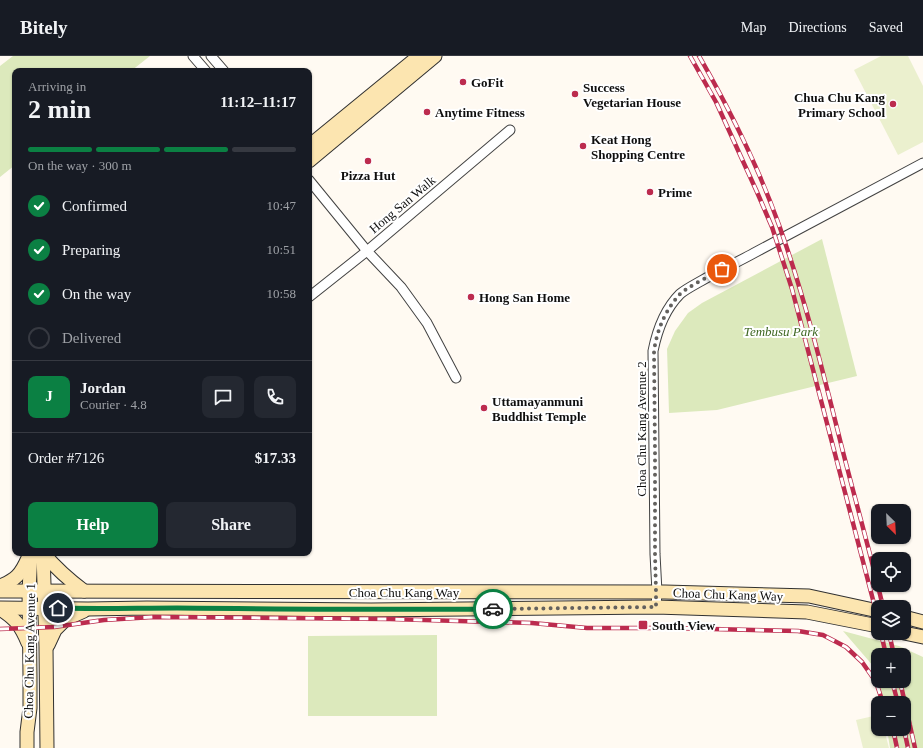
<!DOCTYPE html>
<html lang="en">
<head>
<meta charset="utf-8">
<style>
	:root { --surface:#171b24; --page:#242831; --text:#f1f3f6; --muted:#9ea1a6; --line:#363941; --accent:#0b8043 }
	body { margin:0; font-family:"Times New Roman",serif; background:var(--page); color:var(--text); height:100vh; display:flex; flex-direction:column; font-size:15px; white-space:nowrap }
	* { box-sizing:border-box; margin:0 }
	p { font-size:13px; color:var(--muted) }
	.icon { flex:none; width:22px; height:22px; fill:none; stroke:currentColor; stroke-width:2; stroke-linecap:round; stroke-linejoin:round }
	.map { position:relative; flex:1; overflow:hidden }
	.side { position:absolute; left:12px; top:12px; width:300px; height:488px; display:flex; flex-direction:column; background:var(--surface); border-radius:8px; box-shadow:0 1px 3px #0004 }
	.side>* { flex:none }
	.needle { width:26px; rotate:156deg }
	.fabs { position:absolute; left:871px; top:448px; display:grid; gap:8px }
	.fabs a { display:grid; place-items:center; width:40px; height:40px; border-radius:8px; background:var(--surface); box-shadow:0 1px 3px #0004; font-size:20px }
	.pin { position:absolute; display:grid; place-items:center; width:34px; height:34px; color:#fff; margin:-17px; border:2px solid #fff; border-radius:50%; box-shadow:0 1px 4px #0007 }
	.courier { position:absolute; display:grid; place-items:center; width:40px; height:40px; margin:-20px; border:3px solid #0b8043; border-radius:50%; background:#fff; color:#222; box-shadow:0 1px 5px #0007 }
	.headline em { font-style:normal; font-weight:700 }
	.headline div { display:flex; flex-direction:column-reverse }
	.headline { display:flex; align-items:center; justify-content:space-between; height:68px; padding:0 16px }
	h1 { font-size:26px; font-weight:700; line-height:30px }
	.bar { display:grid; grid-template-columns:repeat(4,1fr); gap:6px 4px; align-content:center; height:48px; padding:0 16px }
	.bar i { height:5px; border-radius:3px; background:var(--line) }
	.bar .selected { background:var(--accent) }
	.bar p { grid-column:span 4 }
	.line { display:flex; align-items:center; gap:10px; padding:0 16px; border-top:1px solid var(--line) }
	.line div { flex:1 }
	.round { display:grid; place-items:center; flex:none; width:42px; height:42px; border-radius:8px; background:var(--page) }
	ol { padding:0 16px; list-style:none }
	li { display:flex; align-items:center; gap:12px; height:44px }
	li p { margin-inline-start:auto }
	li .icon { padding:4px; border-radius:50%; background:var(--accent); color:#fff; stroke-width:4 }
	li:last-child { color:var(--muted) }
	li i { width:22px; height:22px; border:2px solid var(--line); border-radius:50% }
	.cta { display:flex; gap:8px; margin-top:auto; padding:8px 16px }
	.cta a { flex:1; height:46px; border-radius:8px; background:var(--accent); color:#fff; font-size:16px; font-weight:700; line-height:46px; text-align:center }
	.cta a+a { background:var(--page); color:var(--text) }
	header { display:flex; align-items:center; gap:24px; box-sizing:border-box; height:56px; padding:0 20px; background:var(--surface); border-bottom:1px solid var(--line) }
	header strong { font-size:19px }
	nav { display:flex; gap:22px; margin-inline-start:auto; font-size:14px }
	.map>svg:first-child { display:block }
</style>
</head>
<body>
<header>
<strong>Bitely</strong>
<nav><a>Map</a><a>Directions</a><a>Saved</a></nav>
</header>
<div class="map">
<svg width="923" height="692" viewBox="0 0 923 692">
	<rect width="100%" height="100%" fill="#fffaf2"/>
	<g fill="#dce9bc" fill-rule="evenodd">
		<path d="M 13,0 L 150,0 L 131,15 L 15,15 L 15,109 L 0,121 L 0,10 Z"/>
		<path d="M 822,183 L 857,320 L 717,354 L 669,357 L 667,293 L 675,275 L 688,257 L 702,247 Z"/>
		<path d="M 843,575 L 899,590 L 923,601 L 923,692 L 890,692 L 887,673 L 904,673 L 904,647 L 881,647 L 874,611 ZM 878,599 L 904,599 L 904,625 L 878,625 Z"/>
		<path d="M 437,579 L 437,660 L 308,660 L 308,580 Z"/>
	</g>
	<g fill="#ebf0ce">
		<path d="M 881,0 L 908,0 L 923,30 L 923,86 L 898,99 L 854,14 Z"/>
		<path d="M 878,659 L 878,673 L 884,673 L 889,692 L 863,692 L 856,664 Z"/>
	</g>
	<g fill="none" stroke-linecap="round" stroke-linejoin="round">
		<defs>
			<g id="street">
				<path d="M 193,0 L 206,15"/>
				<path d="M 211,0 L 224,15"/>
				<path d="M 309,124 L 367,195 L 401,231 L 427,267 L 456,322"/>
				<path d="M 309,241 L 367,195 L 510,74"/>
				<path d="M 656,551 L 657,536 L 655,498 L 653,295 C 657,275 665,253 680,238 C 686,233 694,229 701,225 C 718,215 736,207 754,197 C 811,167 867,137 923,107"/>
			</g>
			<g id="secondary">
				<path d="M 309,90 L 419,0"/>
				<path d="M 309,105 L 435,0"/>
				<path d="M 43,497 L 46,591 L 47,692"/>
				<path d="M 43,497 C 55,511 69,524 84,535"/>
				<path d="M 0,530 C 16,524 21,518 28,502"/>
				<path d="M 0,535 L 665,536 L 809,540 L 878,555"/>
				<path d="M 0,552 L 88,553 L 147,552 L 371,554 L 656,551 L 807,556 L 878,570"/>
				<path d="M 0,553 C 16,563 21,570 28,587"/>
				<path d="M 904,561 L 923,566"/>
				<path d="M 904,577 L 923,581"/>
				<path d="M 48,589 L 55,574 L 66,563 L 84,555"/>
				<path d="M 27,692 L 27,676 L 30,652 L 30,621 L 29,535 L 31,497"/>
			</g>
		</defs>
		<use href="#street" stroke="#424242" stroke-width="11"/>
		<use href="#secondary" stroke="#313131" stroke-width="15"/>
		<use href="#street" stroke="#fff" stroke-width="9"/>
		<use href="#secondary" stroke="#fce5b0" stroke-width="13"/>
		<defs>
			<g id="rail">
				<path d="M 690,0 L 716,46 L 757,136 L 772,171 L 792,233 L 878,563"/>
				<path d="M 699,0 C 730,54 758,110 779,169 C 804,239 822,312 840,384 C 854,440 870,495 883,551"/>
				<path d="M 0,573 L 54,571 L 104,564 L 153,561 L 390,563 L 532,567 L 587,572 L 670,572 L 798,575 L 823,579 L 846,591 L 862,606 L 876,626 L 883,647"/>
				<path d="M 881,577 L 886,599"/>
				<path d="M 889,577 L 894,599"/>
				<path d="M 892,625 L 898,647"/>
				<path d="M 900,625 L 915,692"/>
				<path d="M 893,673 L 897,692"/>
				<path d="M 904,673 L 908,692"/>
			</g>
		</defs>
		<use href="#rail" stroke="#bc2b4e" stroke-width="4.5"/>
		<use href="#rail" stroke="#fff" stroke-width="3" stroke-dasharray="9" stroke-linecap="butt"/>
	</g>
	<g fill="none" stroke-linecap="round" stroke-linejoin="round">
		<path stroke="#63615e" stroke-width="4" stroke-dasharray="0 7.2" d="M 493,553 L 656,551 L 656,536 L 655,498 L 655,396 L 654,295 C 657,274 665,255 679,239 C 688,230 711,220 722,213"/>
		<path stroke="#0b8043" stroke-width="5" d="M 58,552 C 98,553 137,552 177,552 C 282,553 387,554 493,553"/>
	</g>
	<g fill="#bc2b4e" stroke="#fff" stroke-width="1.5">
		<circle cx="463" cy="26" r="4"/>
		<circle cx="575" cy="38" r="4"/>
		<circle cx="893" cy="48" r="4"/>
		<circle cx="427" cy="56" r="4"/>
		<circle cx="583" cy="90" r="4"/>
		<circle cx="368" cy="105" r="4"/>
		<circle cx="650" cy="136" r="4"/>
		<circle cx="471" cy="241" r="4"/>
		<circle cx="484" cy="352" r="4"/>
		<rect x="638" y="564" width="10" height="10" rx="2"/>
	</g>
	<g text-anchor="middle" stroke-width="4" stroke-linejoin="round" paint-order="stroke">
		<g font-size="13" font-weight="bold" fill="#0f0f0f" stroke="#fff" text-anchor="start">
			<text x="471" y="31">GoFit</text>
			<text x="583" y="36">Success<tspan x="583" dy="15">Vegetarian House</tspan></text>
			<text x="885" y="46" text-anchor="end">Chua Chu Kang<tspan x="885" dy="15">Primary School</tspan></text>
			<text x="435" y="61">Anytime Fitness</text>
			<text x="591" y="88">Keat Hong<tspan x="591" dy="15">Shopping Centre</tspan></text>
			<text x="368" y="124" text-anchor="middle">Pizza Hut</text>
			<text x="658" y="141">Prime</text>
			<text x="479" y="246">Hong San Home</text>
			<text x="492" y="350">Uttamayanmuni<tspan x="492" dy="15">Buddhist Temple</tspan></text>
			<text x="652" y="574">South View</text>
		</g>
		<g font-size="13" fill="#0f0f0f" stroke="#fff">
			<text transform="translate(402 148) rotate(-40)" y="5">Hong San Walk</text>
			<text transform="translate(641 373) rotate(-90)" y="5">Choa Chu Kang Avenue 2</text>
			<text x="404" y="541">Choa Chu Kang Way</text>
			<text transform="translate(728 538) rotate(2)" y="5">Choa Chu Kang Way</text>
			<text transform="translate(29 595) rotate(-89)" y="5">Choa Chu Kang Avenue 1</text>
		</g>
		<g font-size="13" font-style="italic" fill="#3d6621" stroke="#fff">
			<text x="781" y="280">Tembusu Park</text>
		</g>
	</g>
</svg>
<div class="fabs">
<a><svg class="needle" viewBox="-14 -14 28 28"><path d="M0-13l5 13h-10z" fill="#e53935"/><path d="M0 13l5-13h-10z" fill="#9ea1a6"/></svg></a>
<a><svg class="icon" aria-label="locate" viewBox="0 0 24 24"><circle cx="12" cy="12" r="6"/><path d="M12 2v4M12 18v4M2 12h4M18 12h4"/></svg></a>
<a><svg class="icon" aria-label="layers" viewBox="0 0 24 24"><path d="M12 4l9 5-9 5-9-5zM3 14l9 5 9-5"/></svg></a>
<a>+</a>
<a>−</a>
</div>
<div class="pin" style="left:722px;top:213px;background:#ea580c"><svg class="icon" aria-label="bag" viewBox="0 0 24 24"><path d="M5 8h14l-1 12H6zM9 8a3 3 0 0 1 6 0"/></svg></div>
<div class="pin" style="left:58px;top:552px;background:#1f2937"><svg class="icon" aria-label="home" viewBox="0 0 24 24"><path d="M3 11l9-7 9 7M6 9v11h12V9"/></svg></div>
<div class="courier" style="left:493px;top:553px"><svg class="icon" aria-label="car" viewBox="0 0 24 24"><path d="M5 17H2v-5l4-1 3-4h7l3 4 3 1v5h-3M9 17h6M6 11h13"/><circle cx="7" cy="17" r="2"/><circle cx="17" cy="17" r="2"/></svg></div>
<section class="side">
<div class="headline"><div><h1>2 min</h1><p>Arriving in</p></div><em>11:12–11:17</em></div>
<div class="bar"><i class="selected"></i><i class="selected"></i><i class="selected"></i><i></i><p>On the way · 300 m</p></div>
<ol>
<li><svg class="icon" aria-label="check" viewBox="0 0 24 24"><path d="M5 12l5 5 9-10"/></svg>Confirmed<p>10:47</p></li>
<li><svg class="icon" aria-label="check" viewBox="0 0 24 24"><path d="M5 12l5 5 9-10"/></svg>Preparing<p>10:51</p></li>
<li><svg class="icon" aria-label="check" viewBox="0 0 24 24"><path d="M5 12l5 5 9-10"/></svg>On the way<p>10:58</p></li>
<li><i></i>Delivered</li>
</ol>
<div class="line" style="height:72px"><b class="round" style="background:var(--accent);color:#fff">J</b><div><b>Jordan</b><p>Courier · 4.8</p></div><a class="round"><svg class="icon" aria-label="chat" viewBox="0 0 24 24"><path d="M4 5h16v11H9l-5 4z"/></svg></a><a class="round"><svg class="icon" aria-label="phone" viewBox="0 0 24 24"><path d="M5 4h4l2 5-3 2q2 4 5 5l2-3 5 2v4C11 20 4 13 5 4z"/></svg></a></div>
<div class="line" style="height:52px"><div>Order #7126</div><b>$17.33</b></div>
<div class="cta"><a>Help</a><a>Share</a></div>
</section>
</div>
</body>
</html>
